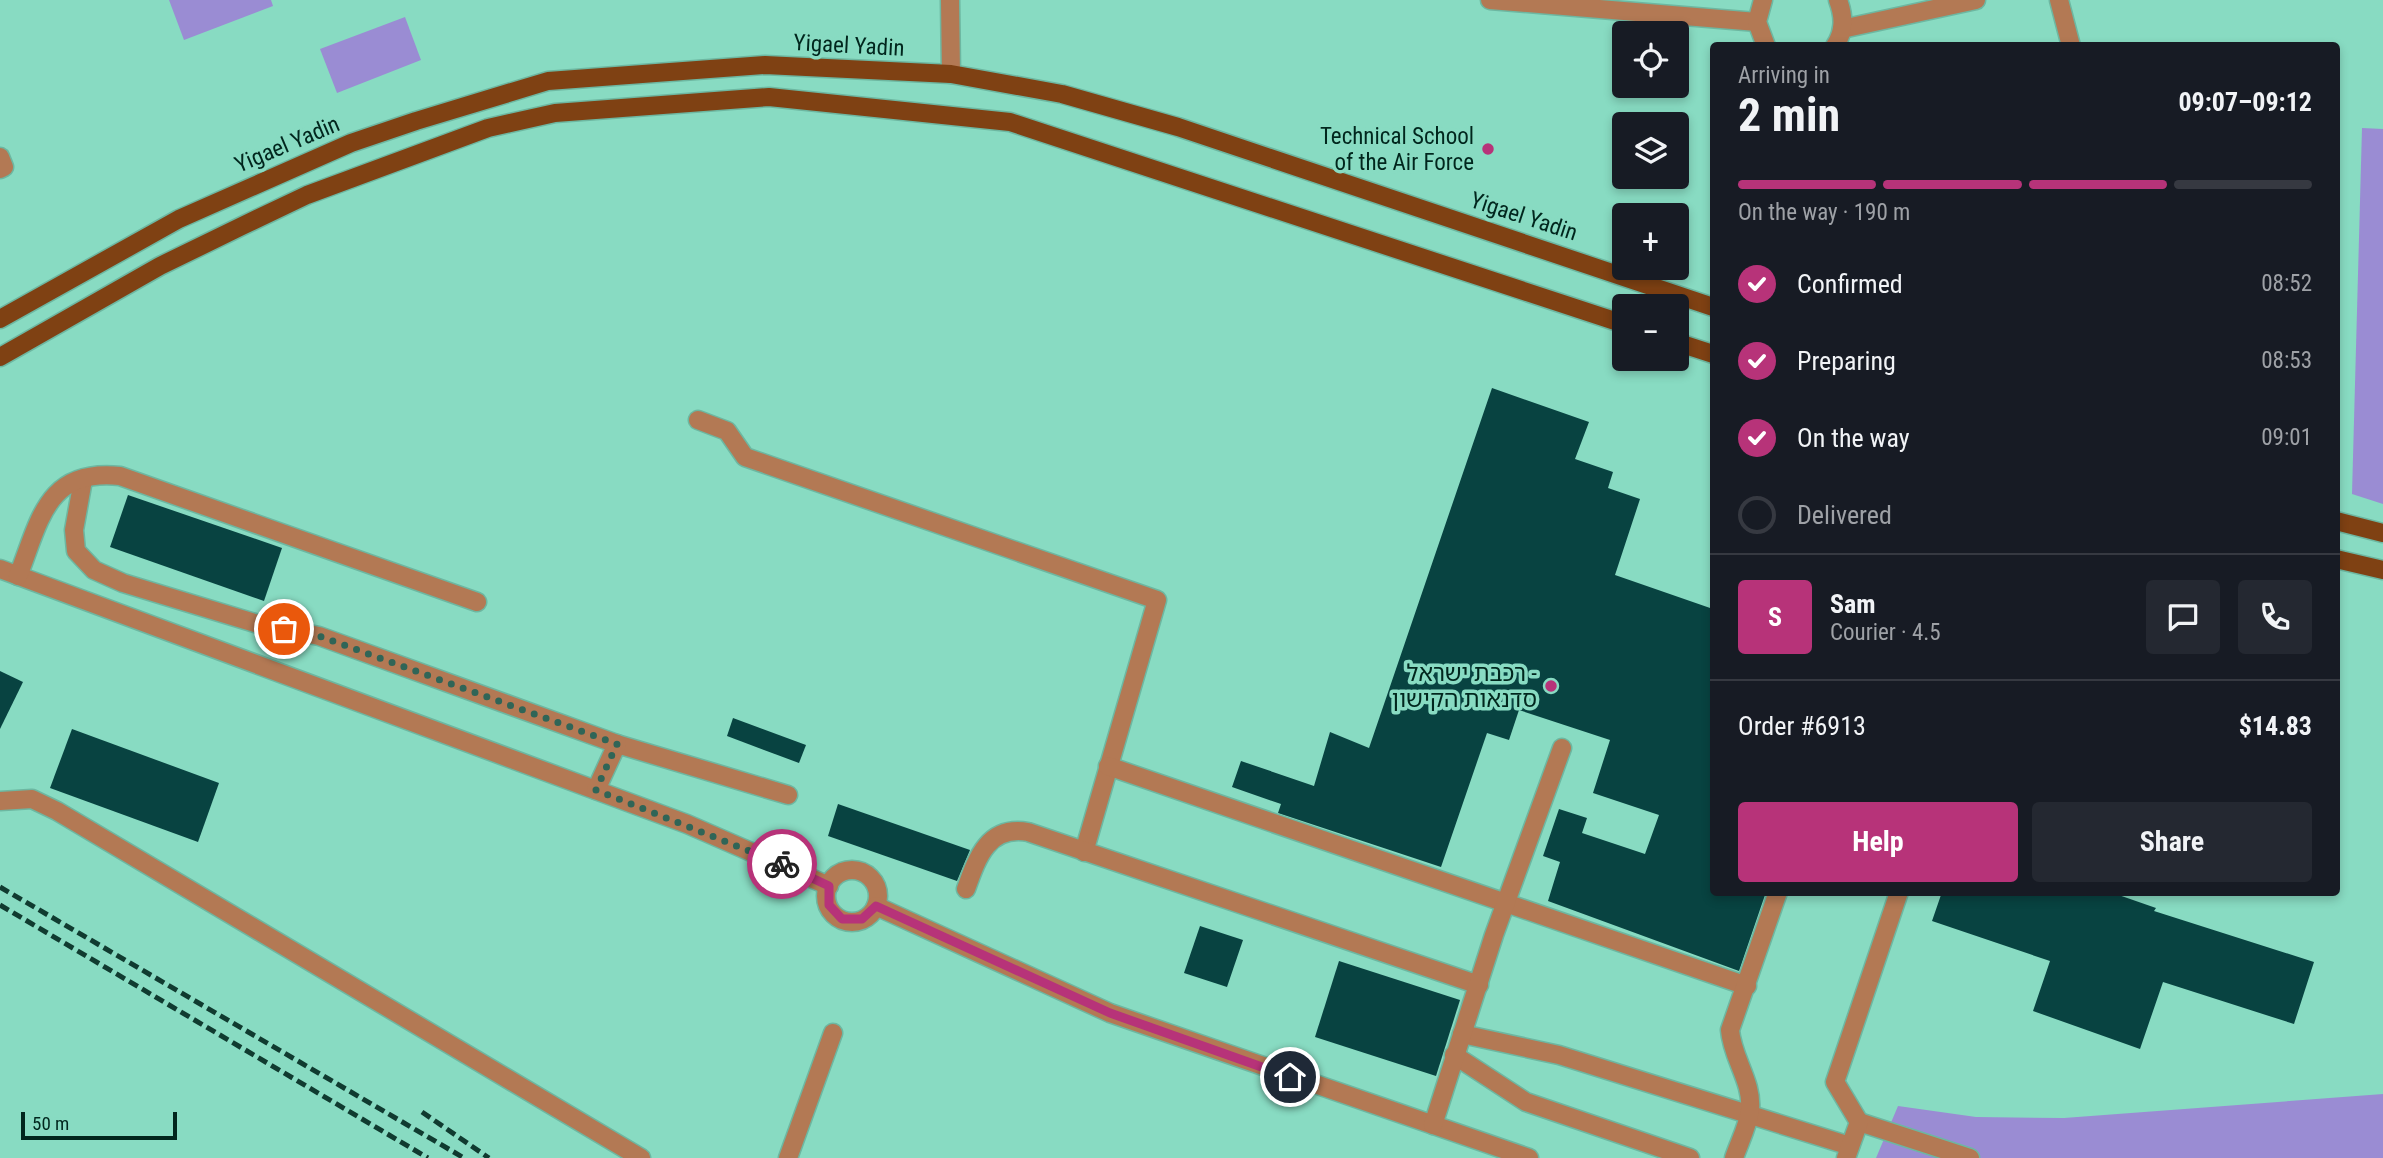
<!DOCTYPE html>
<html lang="en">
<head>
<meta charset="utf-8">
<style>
	:root { --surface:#171b24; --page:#242831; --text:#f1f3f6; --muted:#9ea1a6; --line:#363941; --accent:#b73379 }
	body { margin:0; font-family:"Roboto Condensed","Noto Sans Hebrew",sans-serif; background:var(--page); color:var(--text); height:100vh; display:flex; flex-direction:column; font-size:26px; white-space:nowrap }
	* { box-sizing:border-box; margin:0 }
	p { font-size:23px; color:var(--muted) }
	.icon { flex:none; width:38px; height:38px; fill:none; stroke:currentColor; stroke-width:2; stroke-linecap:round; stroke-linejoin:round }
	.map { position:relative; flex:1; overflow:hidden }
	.panel { position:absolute; left:1710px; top:42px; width:630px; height:854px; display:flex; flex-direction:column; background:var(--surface); border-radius:7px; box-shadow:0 4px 10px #0003 }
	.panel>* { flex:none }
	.fabs { position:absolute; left:1612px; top:21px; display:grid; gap:14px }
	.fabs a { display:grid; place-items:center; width:77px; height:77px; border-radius:7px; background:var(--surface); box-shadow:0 4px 10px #0003; font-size:35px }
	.scale { position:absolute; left:21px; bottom:18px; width:156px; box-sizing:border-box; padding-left:7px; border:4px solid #01261d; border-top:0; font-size:19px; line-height:24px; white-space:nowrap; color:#01261d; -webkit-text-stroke:5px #88dbc2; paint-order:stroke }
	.pin { position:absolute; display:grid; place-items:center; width:60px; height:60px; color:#fff; margin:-30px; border:4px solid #fff; border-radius:50%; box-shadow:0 2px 7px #0007 }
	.courier { position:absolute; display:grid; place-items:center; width:70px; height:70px; margin:-35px; border:5px solid #b73379; border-radius:50%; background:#fff; color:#222; box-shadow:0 2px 9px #0007 }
	.head em { font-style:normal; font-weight:700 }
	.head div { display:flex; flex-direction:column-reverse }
	.head { display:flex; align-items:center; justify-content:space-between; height:119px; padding:0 28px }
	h1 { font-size:46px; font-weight:700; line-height:52px }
	.bar { display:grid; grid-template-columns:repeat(4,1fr); gap:10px 7px; align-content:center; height:84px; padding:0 28px }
	.bar i { height:9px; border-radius:5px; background:var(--line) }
	.bar .active { background:var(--accent) }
	.bar p { grid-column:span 4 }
	.line { display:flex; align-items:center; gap:18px; padding:0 28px; border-top:2px solid var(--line) }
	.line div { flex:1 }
	.round { display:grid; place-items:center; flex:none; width:74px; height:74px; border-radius:7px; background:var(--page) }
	ol { padding:0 28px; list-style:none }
	li { display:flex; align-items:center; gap:21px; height:77px }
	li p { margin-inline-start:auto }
	li .icon { padding:7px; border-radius:50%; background:var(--accent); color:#fff; stroke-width:4 }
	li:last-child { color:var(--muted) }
	li i { width:38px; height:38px; border:4px solid var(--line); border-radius:50% }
	.primary-button { display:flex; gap:14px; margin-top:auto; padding:14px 28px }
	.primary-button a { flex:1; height:80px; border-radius:7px; background:var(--accent); color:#fff; font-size:28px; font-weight:700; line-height:80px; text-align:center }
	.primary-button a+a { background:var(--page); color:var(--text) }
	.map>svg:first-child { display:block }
</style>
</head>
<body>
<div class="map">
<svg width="2383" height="1158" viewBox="0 0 2383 1158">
	<rect width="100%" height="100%" fill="#88dbc2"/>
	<g fill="#9a8cd3">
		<path d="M 169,0 L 271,0 L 273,6 L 184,40 Z"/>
		<path d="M 405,17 L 421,60 L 337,93 L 320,49 Z"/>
		<path d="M 2362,128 L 2383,129 L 2383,504 L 2352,494 Z"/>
		<path d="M 2383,1094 L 2383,1158 L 1876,1158 L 1898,1106 L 1976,1117 L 2064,1118 Z"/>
	</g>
	<g fill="#084341">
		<path d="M 1492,388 L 1589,422 L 1575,459 L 1613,472 L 1608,488 L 1640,499 L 1615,575 L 1713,609 L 1713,892 L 1766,892 L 1739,971 L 1548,901 L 1560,862 L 1543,856 L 1559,809 L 1587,818 L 1582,833 L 1645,854 L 1659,815 L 1593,793 L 1610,740 L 1519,710 L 1509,740 L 1487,733 L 1441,867 L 1278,813 L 1281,804 L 1232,787 L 1241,761 L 1314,786 L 1330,732 L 1369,748 Z"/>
		<path d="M 128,495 L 282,548 L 264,601 L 110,547 Z"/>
		<path d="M 0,671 L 23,682 L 0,729 Z"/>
		<path d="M 733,718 L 806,745 L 799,763 L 727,736 Z"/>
		<path d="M 72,729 L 219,783 L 198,842 L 50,788 Z"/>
		<path d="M 838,804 L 970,850 L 957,881 L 828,836 Z"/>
		<path d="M 1942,892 L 2110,892 L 2156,908 L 2154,911 L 2314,962 L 2294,1024 L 2163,982 L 2140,1049 L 2033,1011 L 2050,961 L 1932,921 Z"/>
		<path d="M 1200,926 L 1243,940 L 1227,987 L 1184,973 Z"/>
		<path d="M 1339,961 L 1460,1000 L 1436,1076 L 1315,1037 Z"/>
	</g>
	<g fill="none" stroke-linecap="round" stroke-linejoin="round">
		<defs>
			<g id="minor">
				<path d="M 950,0 L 951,74"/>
				<path d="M 1490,0 L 1757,22"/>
				<path d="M 1763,0 L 1757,22 L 1766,46"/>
				<path d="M 2059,0 L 2071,46"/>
				<path d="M 1842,29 L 1976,0"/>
				<path d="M 1835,46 C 1845,31 1844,16 1838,0"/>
				<path d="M 0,157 L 4,167 L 0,169"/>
				<path d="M 698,420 L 727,431 L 745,457 L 1157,600 L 1084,852"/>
				<path d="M 83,480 L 74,530 L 76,551 L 94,570 L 123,583 L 258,624 L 319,636 L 617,744 L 788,795"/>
				<path d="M 0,569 L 687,824 L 829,886"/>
				<path d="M 18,576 C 40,521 46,468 120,476 L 477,602"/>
				<path d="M 1108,766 L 1747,986"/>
				<path d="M 596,790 L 617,744"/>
				<path d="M 0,801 L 32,799 L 57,811 L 641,1158"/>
				<circle cx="852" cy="896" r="26"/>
				<path d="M 966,889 C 977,858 988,825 1028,832 L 1479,985"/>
				<path d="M 876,906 L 1110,1013 L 1529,1158"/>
				<path d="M 1462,1034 L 1559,1055 L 1850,1146"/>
				<path d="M 1454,1055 L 1526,1102 L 1690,1158"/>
				<path d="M 1859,1122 L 1970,1158"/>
				<path d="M 1433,1125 L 1494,935 L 1562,748"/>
				<path d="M 788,1158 L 833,1033"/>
				<path d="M 1734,1158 C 1739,1143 1748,1126 1750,1110 C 1753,1082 1732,1058 1730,1030 L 1778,892"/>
				<path d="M 1846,1158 L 1859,1122 L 1835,1082 L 1899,892"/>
			</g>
			<g id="major">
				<path d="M 0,319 L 179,219 L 351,143 L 416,121 L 548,81 L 765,65 L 951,74 L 1062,94 L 1178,127 L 1713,307"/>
				<path d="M 1676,342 L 1713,354"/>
				<path d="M 0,357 L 160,266 L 242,226 L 307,195 L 488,128 L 555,113 L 769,97 L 1010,122 L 1624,324"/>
				<path d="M 2336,521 L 2383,533"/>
				<path d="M 2336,559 L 2383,570"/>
			</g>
		</defs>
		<use href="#minor" stroke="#6db7a1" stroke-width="21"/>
		<use href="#major" stroke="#6db7a1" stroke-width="21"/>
		<use href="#minor" stroke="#b37954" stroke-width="18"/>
		<use href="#major" stroke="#7f4113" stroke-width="18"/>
		<g stroke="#103b30" stroke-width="5" stroke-dasharray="10 5" stroke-linecap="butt">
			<path d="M 0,887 L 464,1158"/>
			<path d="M 0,905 L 428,1158"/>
			<path d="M 422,1112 L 489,1158"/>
		</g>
	</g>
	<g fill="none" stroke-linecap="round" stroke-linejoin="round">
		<path stroke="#306557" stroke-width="7" stroke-dasharray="0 12.6" d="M 284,629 L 319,636 L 617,744 L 596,790 L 782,864"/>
		<path stroke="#b73379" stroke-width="9" d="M 782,864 L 829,886 L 829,905 L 842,919 L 862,919 L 876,906 L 1110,1013 L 1290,1077"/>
	</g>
	<g fill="#b73379" stroke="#88dbc2" stroke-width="2.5">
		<circle cx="1488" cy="149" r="7"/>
		<circle cx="1551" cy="686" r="7"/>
	</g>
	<g text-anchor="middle" stroke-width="7" stroke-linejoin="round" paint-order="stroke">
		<g font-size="23" fill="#01261d" stroke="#88dbc2">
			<text transform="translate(849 45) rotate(3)" y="8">Yigael Yadin</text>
			<text transform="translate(287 144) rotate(-23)" y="8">Yigael Yadin</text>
			<text transform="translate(1524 216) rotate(18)" y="8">Yigael Yadin</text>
		</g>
		<g font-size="23" fill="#01261d" stroke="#88dbc2" text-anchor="end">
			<text x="1474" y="144">Technical School<tspan x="1474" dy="26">of the Air Force</tspan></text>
			<text x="1537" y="681">רכבת ישראל -<tspan x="1537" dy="26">סדנאות הקישון</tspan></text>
		</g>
	</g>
</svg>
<div class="fabs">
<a><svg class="icon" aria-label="locate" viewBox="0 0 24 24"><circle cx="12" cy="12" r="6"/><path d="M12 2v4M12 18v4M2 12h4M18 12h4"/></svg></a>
<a><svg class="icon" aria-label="layers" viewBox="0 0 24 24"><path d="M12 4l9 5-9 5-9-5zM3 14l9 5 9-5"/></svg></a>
<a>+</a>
<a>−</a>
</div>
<div class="scale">50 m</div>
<div class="pin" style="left:284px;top:629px;background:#ea580c"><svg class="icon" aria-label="bag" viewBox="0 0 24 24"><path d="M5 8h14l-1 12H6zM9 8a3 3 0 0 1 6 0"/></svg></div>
<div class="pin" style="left:1290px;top:1077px;background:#1f2937"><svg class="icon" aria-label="home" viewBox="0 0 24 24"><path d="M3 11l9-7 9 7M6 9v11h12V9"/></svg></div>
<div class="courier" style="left:782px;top:864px"><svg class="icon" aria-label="bike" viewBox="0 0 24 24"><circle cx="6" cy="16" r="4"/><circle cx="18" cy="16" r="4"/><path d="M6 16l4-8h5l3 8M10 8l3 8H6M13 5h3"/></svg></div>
<section class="panel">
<div class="head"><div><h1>2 min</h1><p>Arriving in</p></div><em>09:07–09:12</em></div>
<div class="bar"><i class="active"></i><i class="active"></i><i class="active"></i><i></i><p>On the way · 190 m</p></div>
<ol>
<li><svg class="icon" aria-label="check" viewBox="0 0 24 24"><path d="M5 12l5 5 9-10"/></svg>Confirmed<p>08:52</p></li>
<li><svg class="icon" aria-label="check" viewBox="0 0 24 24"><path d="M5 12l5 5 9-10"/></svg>Preparing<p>08:53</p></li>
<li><svg class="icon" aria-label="check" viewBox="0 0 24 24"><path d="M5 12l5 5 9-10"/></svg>On the way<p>09:01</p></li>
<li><i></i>Delivered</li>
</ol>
<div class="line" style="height:126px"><b class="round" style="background:var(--accent);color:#fff">S</b><div><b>Sam</b><p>Courier · 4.5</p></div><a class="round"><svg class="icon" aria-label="chat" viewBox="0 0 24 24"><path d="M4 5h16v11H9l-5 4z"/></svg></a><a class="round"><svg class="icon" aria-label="phone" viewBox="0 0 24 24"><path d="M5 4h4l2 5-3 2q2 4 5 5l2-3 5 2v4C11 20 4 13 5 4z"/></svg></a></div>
<div class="line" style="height:91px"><div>Order #6913</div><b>$14.83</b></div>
<div class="primary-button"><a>Help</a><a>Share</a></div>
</section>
</div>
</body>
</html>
